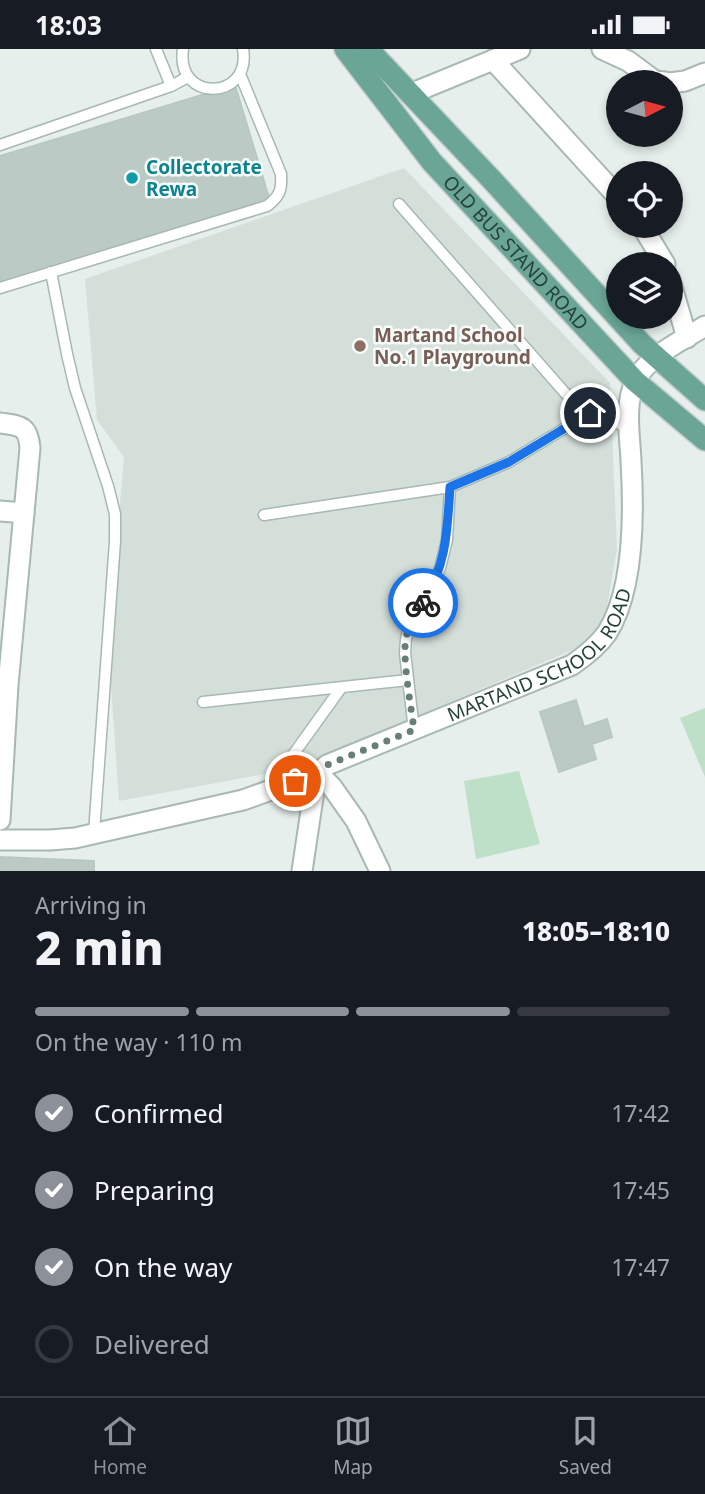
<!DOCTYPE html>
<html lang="en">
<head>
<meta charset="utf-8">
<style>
	:root { --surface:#171b24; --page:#20242c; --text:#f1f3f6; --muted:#9ea1a6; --line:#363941; --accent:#8c9099 }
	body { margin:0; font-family:"Noto Sans",sans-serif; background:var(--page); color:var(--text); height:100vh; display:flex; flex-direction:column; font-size:26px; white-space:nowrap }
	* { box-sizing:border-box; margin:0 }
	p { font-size:23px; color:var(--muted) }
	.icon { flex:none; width:38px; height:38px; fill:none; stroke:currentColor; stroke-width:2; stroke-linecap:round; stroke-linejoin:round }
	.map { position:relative; height:822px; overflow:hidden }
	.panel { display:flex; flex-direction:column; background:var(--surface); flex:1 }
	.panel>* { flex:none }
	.needle { width:46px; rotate:84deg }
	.controls { position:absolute; left:606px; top:21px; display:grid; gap:14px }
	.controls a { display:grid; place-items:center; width:77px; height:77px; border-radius:50%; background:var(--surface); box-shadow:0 4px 10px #0003; font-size:35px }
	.pin { position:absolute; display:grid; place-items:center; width:60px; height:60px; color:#fff; margin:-30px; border:4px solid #fff; border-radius:50%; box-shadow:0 2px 7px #0007 }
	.courier { position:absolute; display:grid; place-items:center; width:70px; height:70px; margin:-35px; border:5px solid #1a73e8; border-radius:50%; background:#fff; color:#222; box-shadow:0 2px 9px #0007 }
	.head em { font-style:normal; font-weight:800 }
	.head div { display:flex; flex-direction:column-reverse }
	.head { display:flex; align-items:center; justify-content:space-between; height:119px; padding:0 35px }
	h1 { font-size:46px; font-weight:800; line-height:52px }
	.bar { display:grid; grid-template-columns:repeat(4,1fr); gap:10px 7px; align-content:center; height:84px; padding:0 35px }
	.bar i { height:9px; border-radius:5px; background:var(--line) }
	.bar .active { background:var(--accent) }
	.bar p { grid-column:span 4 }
	ol { padding:0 35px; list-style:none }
	li { display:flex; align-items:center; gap:21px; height:77px }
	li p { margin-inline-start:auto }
	li .icon { padding:7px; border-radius:50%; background:var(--accent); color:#fff; stroke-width:4 }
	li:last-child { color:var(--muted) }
	li i { width:38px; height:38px; border:4px solid var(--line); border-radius:50% }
	.status { display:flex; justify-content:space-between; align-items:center; height:49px; padding:0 35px; background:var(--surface); direction:ltr }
	.status svg { height:19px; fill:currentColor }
	.tab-bar { display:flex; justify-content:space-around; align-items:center; height:98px; border-top:2px solid var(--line); background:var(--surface); font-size:19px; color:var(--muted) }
	.tab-bar a { display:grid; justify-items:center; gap:4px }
	.tab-bar .active { color:var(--accent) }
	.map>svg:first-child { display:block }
</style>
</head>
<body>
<div class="status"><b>18:03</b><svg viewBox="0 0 49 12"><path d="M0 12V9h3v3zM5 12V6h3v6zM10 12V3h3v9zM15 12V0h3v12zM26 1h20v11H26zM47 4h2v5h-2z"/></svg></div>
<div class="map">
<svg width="705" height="822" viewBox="0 0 705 822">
	<rect width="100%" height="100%" fill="#e6efeb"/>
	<path fill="#d4dfda" d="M 404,119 L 610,334 L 617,500 L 604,575 L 584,596 L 297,719 L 119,752 L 108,593 L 124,408 L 97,371 L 85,230 Z"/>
	<g fill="#bfe0c8">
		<path d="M 705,659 L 705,728 L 680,669 Z"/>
		<path d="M 519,722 L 540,795 L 476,810 L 464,732 Z"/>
	</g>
	<g fill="#bbcac4" stroke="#b8c9c2" stroke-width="2">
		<path d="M 235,36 L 270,152 L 0,233 L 0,107 Z"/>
		<path d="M 576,651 L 584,678 L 607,670 L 612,688 L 592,695 L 596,710 L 559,723 L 540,663 Z"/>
		<path d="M 0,808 L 94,812 L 94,822 L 0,822 Z"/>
	</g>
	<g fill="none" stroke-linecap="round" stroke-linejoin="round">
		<defs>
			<g id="lane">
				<path d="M 156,0 L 171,37"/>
				<path d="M 183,0 C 175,54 252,52 243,0"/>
				<path d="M 0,96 L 171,37 L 188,28"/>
				<path d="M 399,155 L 566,345 L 590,364 L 607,372 L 629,377"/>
				<path d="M 51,223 L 67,305 L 75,339 L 108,437 L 115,465 L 115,492 L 94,784"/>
				<path d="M 0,239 L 267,157 C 280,147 282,141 281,125 L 240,25"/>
				<path d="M 264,466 L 450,438 L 509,413 L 590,364"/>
				<path d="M 203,653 L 408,631"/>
				<path d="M 414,681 L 405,604 L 406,590 L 410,575 L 426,548 L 440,519 L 447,491 L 450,438"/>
				<path d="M 274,737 L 290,710 L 341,639"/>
			</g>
			<g id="street">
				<path d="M 602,0 L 628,12 L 655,32 L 665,33"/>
				<path d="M 493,11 L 618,148"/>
				<path d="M 670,34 L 685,32 L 705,24"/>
				<path d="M 410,45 L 520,0"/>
				<path d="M 642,177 L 665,215"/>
				<path d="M 670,231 L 687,289"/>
				<path d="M 0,374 C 20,377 28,376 30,399 L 8,636 L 0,771"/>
				<path d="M 0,462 L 24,464"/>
				<path d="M 0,791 L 50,791 L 75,789 L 243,751 L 318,724 L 332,738 L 356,772 L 380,822"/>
				<path id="s1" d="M 302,822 L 315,735 L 318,724 L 327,716 L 572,616 C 585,607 598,597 607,584 C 635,540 634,462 631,412 C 630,387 624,357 635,333 C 647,307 682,292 705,277"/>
			</g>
			<g id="primary">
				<path id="s2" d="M 345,0 L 432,113 L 635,332 L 705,391"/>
				<path d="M 368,0 L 492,131 L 642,295 L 705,351"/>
			</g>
		</defs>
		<use href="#lane" stroke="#a8b8b2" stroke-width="13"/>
		<use href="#street" stroke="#a8b8b2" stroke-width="23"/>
		<use href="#primary" stroke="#c2cac8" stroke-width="24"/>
		<use href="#lane" stroke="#fff" stroke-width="10"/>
		<use href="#street" stroke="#fff" stroke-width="19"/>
		<use href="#primary" stroke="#6aa596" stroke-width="21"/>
	</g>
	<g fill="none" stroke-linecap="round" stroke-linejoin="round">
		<path stroke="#687f78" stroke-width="7" stroke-dasharray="0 12.6" d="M 295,732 L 318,724 L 327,716 L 414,681 C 411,656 402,610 406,588 C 409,575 416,565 423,554"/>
		<path stroke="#1a73e8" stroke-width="9" d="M 423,554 C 447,514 447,482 450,438 L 509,413 L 590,364"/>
	</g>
	<circle fill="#0f9aa8" stroke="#f7fbf9" stroke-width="2.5" cx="132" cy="129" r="7"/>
	<circle fill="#8d6e63" stroke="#f7fbf9" stroke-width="2.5" cx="360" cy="297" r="7"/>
	<g text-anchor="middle" stroke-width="5" stroke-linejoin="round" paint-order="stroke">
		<g font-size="19" font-weight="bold" fill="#0d838f" stroke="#f7fbf9" text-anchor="start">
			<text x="146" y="125">Collectorate<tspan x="146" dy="22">Rewa</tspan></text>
		</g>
		<g font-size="19" fill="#24423a" stroke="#f7fbf9">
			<text dy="7" stroke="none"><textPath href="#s2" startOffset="266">OLD BUS STAND ROAD</textPath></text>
			<text dy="7" stroke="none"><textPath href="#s1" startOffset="357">MARTAND SCHOOL ROAD</textPath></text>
		</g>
		<g font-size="19" font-weight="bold" fill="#785e54" stroke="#f7fbf9" text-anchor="start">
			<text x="374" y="293">Martand School<tspan x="374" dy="22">No.1 Playground</tspan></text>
		</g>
	</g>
</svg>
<div class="controls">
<a><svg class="needle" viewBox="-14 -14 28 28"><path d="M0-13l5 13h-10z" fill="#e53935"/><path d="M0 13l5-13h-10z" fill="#9ea1a6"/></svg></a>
<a><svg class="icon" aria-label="locate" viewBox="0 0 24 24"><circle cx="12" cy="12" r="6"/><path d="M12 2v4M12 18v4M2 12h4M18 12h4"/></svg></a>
<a><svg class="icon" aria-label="layers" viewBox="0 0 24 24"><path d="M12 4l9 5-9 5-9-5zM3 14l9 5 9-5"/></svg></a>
</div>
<div class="pin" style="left:295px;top:732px;background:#ea580c"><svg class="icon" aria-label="bag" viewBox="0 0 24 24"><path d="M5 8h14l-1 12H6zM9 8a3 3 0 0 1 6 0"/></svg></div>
<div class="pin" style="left:590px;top:364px;background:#1f2937"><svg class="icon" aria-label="home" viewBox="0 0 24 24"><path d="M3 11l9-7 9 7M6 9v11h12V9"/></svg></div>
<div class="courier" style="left:423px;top:554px"><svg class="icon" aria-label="bike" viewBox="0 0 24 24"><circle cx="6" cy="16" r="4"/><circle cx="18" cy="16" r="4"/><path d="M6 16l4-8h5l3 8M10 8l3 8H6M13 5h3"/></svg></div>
</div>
<section class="panel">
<div class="head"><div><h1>2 min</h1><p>Arriving in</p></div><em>18:05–18:10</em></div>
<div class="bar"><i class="active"></i><i class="active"></i><i class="active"></i><i></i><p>On the way · 110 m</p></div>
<ol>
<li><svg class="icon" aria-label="check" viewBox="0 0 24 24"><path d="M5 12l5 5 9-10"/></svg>Confirmed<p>17:42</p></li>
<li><svg class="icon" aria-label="check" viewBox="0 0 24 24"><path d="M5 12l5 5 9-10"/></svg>Preparing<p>17:45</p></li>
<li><svg class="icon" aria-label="check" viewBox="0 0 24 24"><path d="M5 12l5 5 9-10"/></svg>On the way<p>17:47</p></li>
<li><i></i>Delivered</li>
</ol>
</section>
<nav class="tab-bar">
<a class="active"><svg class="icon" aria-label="home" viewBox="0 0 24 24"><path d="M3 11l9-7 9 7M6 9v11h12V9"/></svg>Home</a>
<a><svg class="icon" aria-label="map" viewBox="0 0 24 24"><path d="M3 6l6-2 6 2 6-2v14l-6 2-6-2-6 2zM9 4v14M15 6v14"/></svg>Map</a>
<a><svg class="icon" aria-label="saved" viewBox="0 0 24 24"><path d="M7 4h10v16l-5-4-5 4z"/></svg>Saved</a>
</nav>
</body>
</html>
